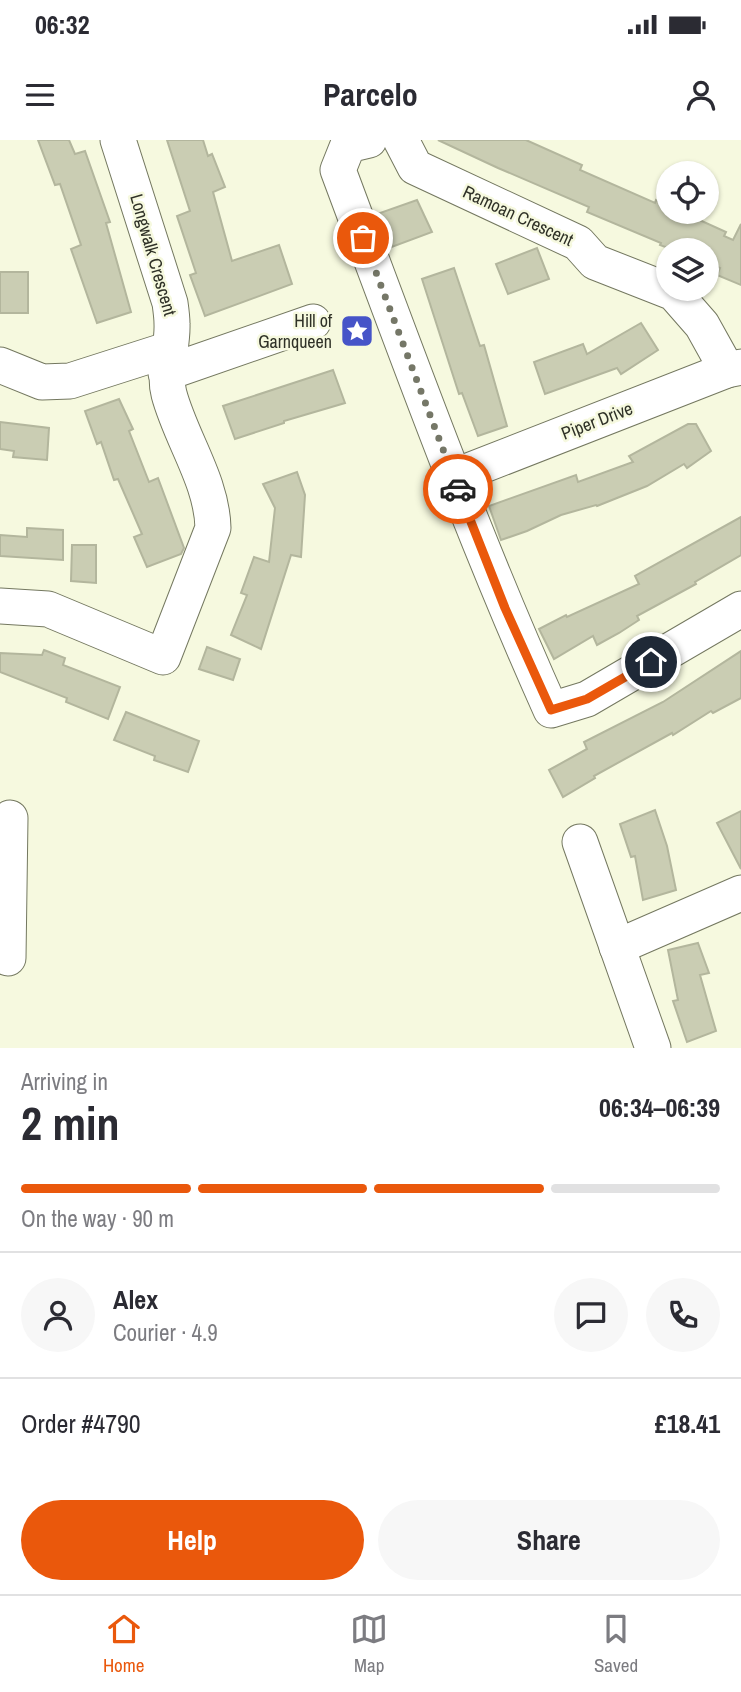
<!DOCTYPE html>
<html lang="en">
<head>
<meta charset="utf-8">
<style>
	:root { --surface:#fff; --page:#f7f7f7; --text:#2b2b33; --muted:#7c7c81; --line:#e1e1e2; --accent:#ea580c }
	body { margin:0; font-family:"Archivo Narrow",sans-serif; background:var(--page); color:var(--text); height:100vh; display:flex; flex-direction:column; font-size:26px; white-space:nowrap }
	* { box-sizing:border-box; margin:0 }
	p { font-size:23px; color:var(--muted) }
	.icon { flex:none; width:38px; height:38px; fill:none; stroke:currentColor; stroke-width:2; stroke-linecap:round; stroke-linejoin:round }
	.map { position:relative; height:908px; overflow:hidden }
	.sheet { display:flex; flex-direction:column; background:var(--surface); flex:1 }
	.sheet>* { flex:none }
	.fabs { position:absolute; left:656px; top:21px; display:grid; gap:14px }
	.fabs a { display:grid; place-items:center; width:63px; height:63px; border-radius:50%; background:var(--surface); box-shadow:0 2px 5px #0004; font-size:35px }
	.pin { position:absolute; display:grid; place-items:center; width:60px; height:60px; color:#fff; margin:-30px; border:4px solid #fff; border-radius:50%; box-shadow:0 2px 7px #0007 }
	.courier { position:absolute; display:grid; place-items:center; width:70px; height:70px; margin:-35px; border:5px solid #ea580c; border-radius:50%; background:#fff; color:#222; box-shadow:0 2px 9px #0007 }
	.summary em { font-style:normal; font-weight:700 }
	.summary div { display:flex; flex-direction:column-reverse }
	.summary { display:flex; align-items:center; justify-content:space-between; height:119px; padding:0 21px }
	h1 { font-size:46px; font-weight:700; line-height:52px }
	.bar { display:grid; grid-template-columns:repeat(4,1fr); gap:10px 7px; align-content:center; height:84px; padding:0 21px }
	.bar i { height:9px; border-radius:5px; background:var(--line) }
	.bar .active { background:var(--accent) }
	.bar p { grid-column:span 4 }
	.line { display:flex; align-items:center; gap:18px; padding:0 21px; border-top:2px solid var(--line) }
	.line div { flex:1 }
	.round { display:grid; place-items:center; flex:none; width:74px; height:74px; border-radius:37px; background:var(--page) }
	.primary-button { display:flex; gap:14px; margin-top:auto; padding:14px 21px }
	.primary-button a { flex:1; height:80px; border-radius:42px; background:var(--accent); color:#fff; font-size:28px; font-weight:700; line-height:80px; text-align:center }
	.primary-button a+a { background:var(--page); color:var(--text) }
	.status { display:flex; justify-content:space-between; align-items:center; height:49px; padding:0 35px; background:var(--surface); direction:ltr }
	.status svg { height:19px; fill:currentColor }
	header { display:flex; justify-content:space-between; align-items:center; height:91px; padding:0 21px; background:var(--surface); font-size:32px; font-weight:700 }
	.dock { display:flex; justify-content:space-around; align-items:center; height:98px; border-top:2px solid var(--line); background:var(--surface); font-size:19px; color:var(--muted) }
	.dock a { display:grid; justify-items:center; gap:4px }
	.dock .active { color:var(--accent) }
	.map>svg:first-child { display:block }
</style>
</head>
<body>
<div class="status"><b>06:32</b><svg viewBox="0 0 49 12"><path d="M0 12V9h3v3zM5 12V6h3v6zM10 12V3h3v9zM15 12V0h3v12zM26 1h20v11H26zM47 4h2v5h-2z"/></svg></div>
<header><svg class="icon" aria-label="menu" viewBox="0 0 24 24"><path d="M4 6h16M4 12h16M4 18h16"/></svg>Parcelo<svg class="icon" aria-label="person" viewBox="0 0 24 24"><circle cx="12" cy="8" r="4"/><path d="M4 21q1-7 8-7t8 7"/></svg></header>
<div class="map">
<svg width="741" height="908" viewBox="0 0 741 908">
	<rect width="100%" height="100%" fill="#f6f9df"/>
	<g fill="#cacdb3" stroke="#b3b69d" stroke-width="2">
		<path d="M 38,0 L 69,0 L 75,14 L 85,11 L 110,82 L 106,83 L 131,172 L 97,183 L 71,109 L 81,105 L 60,44 L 55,45 Z"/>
		<path d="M 167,0 L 203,0 L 208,16 L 212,14 L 225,47 L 213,52 L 232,121 L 279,105 L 292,144 L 205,176 L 190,135 L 196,133 L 177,76 L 190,71 Z"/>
		<path d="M 438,0 L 526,0 L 582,25 L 580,30 L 655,63 L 656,60 L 668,66 L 668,72 L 682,72 L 726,92 L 724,96 L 733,100 L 741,84 L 741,145 L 717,135 L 720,128 L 707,122 L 707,110 L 673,110 L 660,105 L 661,103 L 587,72 L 589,67 L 498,28 Z"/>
		<path d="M 417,60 L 432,92 L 389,108 L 377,74 Z"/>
		<path d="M 537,108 L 549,139 L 508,154 L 496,124 Z"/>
		<path d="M 454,128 L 480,206 L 484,205 L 507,286 L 478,296 L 462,253 L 459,254 L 422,139 Z"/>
		<rect x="0" y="132" width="28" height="41"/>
		<path d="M 641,183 L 658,210 L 621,234 L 617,228 L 545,254 L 534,222 L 583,204 L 587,214 Z"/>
		<path d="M 333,230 L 345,263 L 284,281 L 284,283 L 235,299 L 223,266 Z"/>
		<path d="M 119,259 L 133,289 L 129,291 L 149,342 L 158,338 L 184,408 L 181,414 L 147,427 L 134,397 L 142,394 L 118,339 L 114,340 L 101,302 L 97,304 L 85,271 Z"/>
		<path d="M 0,282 L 49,288 L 47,320 L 13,317 L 14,311 L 0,309 Z"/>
		<path d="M 688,284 L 696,284 L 711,311 L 687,328 L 684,324 L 647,346 L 597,366 L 596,365 L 561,375 L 527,391 L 501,400 L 489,366 L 576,335 L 578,342 L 633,322 L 629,316 Z"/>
		<path d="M 297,332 L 305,355 L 301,417 L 291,415 L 261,509 L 231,495 L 247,455 L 241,453 L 254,417 L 269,422 L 275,368 L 263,344 Z"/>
		<path d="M 741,377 L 741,415 L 695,442 L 696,444 L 637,476 L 639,480 L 619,493 L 597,505 L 593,496 L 554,519 L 539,489 L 566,475 L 567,477 L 639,444 L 635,436 Z"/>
		<path d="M 27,388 L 63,390 L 63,420 L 0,416 L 0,395 L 27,397 Z"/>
		<path d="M 72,405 L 96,405 L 96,443 L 71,441 Z"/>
		<path d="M 207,507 L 240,519 L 233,540 L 199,529 Z"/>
		<path d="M 44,510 L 65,518 L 63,525 L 120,547 L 108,579 L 66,562 L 67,558 L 0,532 L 0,513 L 42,515 Z"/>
		<path d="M 741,511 L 741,558 L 713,573 L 711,571 L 673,595 L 672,593 L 594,636 L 595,638 L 563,657 L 549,630 L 587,609 L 584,602 L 663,562 Z"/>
		<path d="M 126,572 L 199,601 L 188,632 L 154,620 L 155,616 L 114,600 Z"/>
		<path d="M 655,670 L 667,706 L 676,750 L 643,760 L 635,716 L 631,717 L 620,684 Z"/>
		<path d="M 741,671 L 741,729 L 717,683 Z"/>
		<path d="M 698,803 L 709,833 L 700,835 L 716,891 L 687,902 L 673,861 L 678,860 L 668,810 Z"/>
	</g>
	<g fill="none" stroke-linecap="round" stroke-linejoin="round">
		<defs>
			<g id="minor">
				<path d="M 369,0 L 348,5 L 338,30 C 406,212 472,394 551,570 L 587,559 L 741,469"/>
				<path d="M 401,0 L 415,27 L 578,103 L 595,122 L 674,153 L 702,185 L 727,230"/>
				<path d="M 0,225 L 42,242 L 70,241 L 170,209"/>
				<path d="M 166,233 L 313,182"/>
				<path d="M 453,337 L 727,230 L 741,227"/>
				<path d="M 0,466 L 48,469 L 163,517 L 213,388 C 212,341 181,299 169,254 C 163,231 173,208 172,184 C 172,177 171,170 170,163 L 118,0"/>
				<path d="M 580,702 L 653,908"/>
				<path d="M 617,807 L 741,753"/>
				<path d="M 8,818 L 10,678"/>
			</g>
		</defs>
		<use href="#minor" stroke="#747860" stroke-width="37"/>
		<path stroke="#a7a996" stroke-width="4.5" stroke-dasharray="3.5 5" stroke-linecap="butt" d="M 342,184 L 365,186"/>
		<use href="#minor" stroke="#fff" stroke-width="35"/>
	</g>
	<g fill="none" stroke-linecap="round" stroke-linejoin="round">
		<path stroke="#757767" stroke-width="7" stroke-dasharray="0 12.6" d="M 363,98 L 458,349"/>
		<path stroke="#ea580c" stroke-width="9" d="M 458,349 L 505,468 L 551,570 L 587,559 L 651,522"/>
	</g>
	<defs>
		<symbol id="sight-square" viewBox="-11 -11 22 22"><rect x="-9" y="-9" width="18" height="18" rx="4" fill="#4654c8" stroke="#f6f9df"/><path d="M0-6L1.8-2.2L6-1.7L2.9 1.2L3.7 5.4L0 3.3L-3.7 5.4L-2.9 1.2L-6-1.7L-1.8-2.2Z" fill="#fff"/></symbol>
	</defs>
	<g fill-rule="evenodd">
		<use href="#sight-square" x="338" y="172" width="38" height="38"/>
	</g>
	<g text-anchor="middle" stroke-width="5" stroke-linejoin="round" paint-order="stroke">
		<g font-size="18" fill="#2f3127" stroke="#f6f9df">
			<text transform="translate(518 76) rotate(25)" y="6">Ramoan Crescent</text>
			<text transform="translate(153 115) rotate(74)" y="6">Longwalk Crescent</text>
			<text transform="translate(597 281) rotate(-21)" y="6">Piper Drive</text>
		</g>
		<g font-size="18" fill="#2f3127" stroke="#f6f9df" text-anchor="end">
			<text x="332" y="187">Hill of<tspan x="332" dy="21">Garnqueen</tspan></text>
		</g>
	</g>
</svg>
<div class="fabs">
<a><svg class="icon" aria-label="locate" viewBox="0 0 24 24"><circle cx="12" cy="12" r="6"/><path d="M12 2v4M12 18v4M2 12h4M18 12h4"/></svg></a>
<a><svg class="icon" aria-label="layers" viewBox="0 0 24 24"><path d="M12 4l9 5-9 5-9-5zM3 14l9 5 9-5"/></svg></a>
</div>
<div class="pin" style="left:363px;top:98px;background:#ea580c"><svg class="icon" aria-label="bag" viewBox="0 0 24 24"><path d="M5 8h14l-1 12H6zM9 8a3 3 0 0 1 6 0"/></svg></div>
<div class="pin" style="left:651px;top:522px;background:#1f2937"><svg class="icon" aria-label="home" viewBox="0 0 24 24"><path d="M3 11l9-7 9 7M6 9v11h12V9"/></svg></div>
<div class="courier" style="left:458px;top:349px"><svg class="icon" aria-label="car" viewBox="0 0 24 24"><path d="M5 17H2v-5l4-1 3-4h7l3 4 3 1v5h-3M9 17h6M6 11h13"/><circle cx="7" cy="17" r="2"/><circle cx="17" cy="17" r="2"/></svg></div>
</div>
<section class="sheet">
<div class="summary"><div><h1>2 min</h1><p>Arriving in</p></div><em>06:34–06:39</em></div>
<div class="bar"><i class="active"></i><i class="active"></i><i class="active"></i><i></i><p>On the way · 90 m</p></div>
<div class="line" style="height:126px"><a class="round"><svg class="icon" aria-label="person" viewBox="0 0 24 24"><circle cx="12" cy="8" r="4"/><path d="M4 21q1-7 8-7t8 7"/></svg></a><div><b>Alex</b><p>Courier · 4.9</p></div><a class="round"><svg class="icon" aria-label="chat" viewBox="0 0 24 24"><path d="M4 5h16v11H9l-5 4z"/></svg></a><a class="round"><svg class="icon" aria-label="phone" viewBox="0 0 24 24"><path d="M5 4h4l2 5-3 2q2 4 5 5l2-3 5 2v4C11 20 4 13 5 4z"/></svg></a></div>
<div class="line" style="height:91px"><div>Order #4790</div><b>£18.41</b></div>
<div class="primary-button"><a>Help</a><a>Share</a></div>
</section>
<nav class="dock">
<a class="active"><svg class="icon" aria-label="home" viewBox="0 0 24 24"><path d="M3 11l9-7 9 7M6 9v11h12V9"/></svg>Home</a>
<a><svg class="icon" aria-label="map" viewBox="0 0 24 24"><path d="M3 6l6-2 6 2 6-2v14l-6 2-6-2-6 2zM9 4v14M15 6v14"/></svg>Map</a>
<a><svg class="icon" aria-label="saved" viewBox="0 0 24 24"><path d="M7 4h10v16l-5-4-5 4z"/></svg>Saved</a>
</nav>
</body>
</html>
